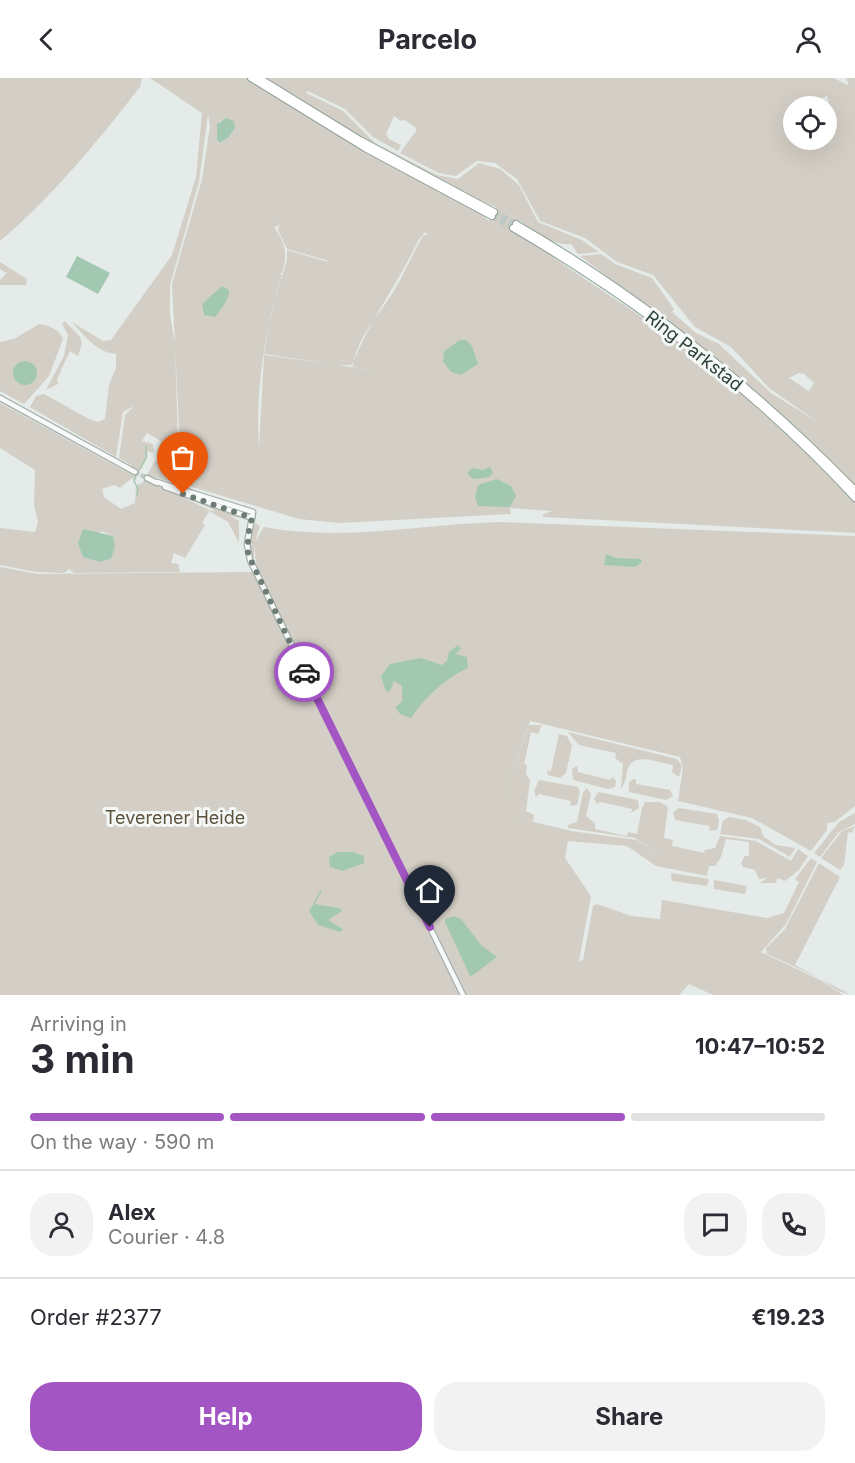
<!DOCTYPE html>
<html lang="en">
<head>
<meta charset="utf-8">
<style>
	:root { --surface:#fff; --page:#f2f2f3; --text:#2b2b33; --muted:#7c7c81; --line:#e1e1e2; --accent:#a455c4 }
	body { margin:0; font-family:Inter,sans-serif; background:var(--page); color:var(--text); height:100vh; display:flex; flex-direction:column; font-size:22px; white-space:nowrap }
	* { box-sizing:border-box; margin:0 }
	p { font-size:20px; color:var(--muted) }
	.icon { flex:none; width:33px; height:33px; fill:none; stroke:currentColor; stroke-width:2; stroke-linecap:round; stroke-linejoin:round }
	.map { position:relative; height:917px; overflow:hidden }
	.side { display:flex; flex-direction:column; background:var(--surface); flex:1 }
	.side>* { flex:none }
	.buttons { position:absolute; left:783px; top:18px; display:grid; gap:12px }
	.buttons a { display:grid; place-items:center; width:54px; height:54px; border-radius:50%; background:var(--surface); box-shadow:0 6px 24px #0002; font-size:30px }
	.pin { position:absolute; display:grid; place-items:center; width:51px; height:51px; color:#fff; margin:-62px -26px; border-radius:50% 50% 50% 0; rotate:-45deg; box-shadow:0 0 6px #0007 }
	.pin .icon { rotate:45deg }
	.courier { position:absolute; display:grid; place-items:center; width:60px; height:60px; margin:-30px; border:4px solid #a455c4; border-radius:50%; background:#fff; color:#222; box-shadow:0 2px 8px #0007 }
	.head em { font-style:normal; font-weight:700 }
	.head div { display:flex; flex-direction:column-reverse }
	.head { display:flex; align-items:center; justify-content:space-between; height:102px; padding:0 30px }
	h1 { font-size:39px; font-weight:700; line-height:45px }
	.bar { display:grid; grid-template-columns:repeat(4,1fr); gap:9px 6px; align-content:center; height:72px; padding:0 30px }
	.bar i { height:8px; border-radius:4px; background:var(--line) }
	.bar .selected { background:var(--accent) }
	.bar p { grid-column:span 4 }
	.line { display:flex; align-items:center; gap:15px; padding:0 30px; border-top:2px solid var(--line) }
	.line div { flex:1 }
	.round { display:grid; place-items:center; flex:none; width:63px; height:63px; border-radius:24px; background:var(--page) }
	.action { display:flex; gap:12px; margin-top:auto; padding:12px 30px }
	.action a { flex:1; height:69px; border-radius:24px; background:var(--accent); color:#fff; font-size:24px; font-weight:700; line-height:69px; text-align:center }
	.action a+a { background:var(--page); color:var(--text) }
	header { display:flex; justify-content:space-between; align-items:center; height:78px; padding:0 30px; background:var(--surface); font-size:27px; font-weight:700 }
	.map>svg:first-child { display:block }
</style>
</head>
<body>
<header><svg class="icon" aria-label="back" viewBox="0 0 24 24"><path d="M15 5l-7 7 7 7"/></svg>Parcelo<svg class="icon" aria-label="person" viewBox="0 0 24 24"><circle cx="12" cy="8" r="4"/><path d="M4 21q1-7 8-7t8 7"/></svg></header>
<div class="map">
<svg width="855" height="917" viewBox="0 0 855 917">
	<rect width="100%" height="100%" fill="#e4ebe8"/>
	<g fill="#d4cfc6" fill-rule="evenodd">
		<path d="M 0,0 L 142,0 L 140,9 C 97,64 54,117 0,163 Z"/>
		<path d="M 150,0 L 248,0 L 366,73 L 474,130 L 489,143 L 496,129 C 414,94 338,47 262,0 L 834,0 L 849,8 L 846,0 L 855,0 L 855,409 L 785,341 L 715,279 L 580,178 L 601,176 L 615,186 L 652,200 L 674,231 L 672,234 L 696,255 L 719,266 L 771,315 L 816,343 L 769,310 L 731,269 L 695,249 L 653,197 L 617,184 L 585,160 L 540,143 L 517,101 L 495,85 L 477,83 L 456,98 L 439,95 L 400,75 L 416,53 L 416,50 L 405,42 L 401,43 L 394,38 L 386,56 L 389,61 L 401,67 L 398,73 L 373,59 L 345,31 L 308,13 L 306,15 L 343,33 L 375,65 L 437,97 L 458,101 L 479,85 L 500,91 L 519,107 L 538,144 L 582,162 L 599,174 L 578,176 L 571,166 C 551,168 536,152 518,142 L 512,152 L 554,176 L 553,179 L 564,187 L 703,280 L 797,363 L 855,422 L 855,455 L 544,439 L 542,437 L 552,433 L 510,430 L 511,436 L 339,445 L 299,441 L 179,405 L 181,393 L 185,394 L 185,391 L 181,391 L 172,206 L 202,101 L 210,48 L 208,37 L 199,104 L 170,207 L 170,237 L 175,266 L 179,397 L 176,405 L 150,398 L 147,402 L 209,432 L 216,433 L 176,415 L 241,438 L 241,440 L 230,438 L 239,443 L 239,465 L 228,444 L 209,433 L 202,445 L 205,447 L 185,480 L 174,475 L 171,485 L 178,486 L 180,494 L 74,495 L 69,491 L 64,495 L 36,494 L 0,487 L 0,450 L 35,454 L 38,444 L 34,427 L 35,392 L 0,370 L 0,325 L 127,394 L 135,393 L 131,387 L 119,380 L 125,337 L 134,328 L 123,334 L 116,379 L 30,329 L 36,318 L 44,316 L 91,342 L 98,344 L 105,341 L 109,307 L 116,290 L 116,276 C 96,274 85,258 72,244 L 103,263 L 111,262 L 172,177 L 196,99 L 202,35 ZM 827,18 L 829,24 L 825,28 L 826,62 L 794,62 L 794,28 L 821,28 L 818,22 ZM 220,42 L 235,50 L 229,59 L 220,65 L 217,62 L 217,50 ZM 280,142 L 278,152 L 287,171 L 326,182 L 328,184 L 287,172 L 287,182 L 271,235 L 264,276 L 338,287 L 264,277 L 259,369 C 255,311 265,252 282,197 L 278,195 L 282,195 C 288,176 286,166 274,149 L 278,148 ZM 425,154 L 428,156 L 423,158 C 413,175 405,194 395,211 C 381,235 355,261 353,289 L 369,292 L 339,287 L 352,287 C 370,241 398,206 418,163 ZM 799,295 L 804,296 L 814,305 L 809,313 L 789,300 ZM 147,355 L 161,363 L 159,370 L 168,363 L 172,364 L 170,378 L 166,382 L 155,383 L 143,404 L 136,408 L 135,425 L 121,431 L 104,419 L 102,411 L 114,407 L 120,410 L 132,400 L 134,403 L 147,380 L 148,372 L 151,375 L 154,374 L 153,366 L 142,363 ZM 101,453 L 113,458 L 111,481 L 99,484 L 83,479 Z"/>
		<path d="M 0,184 L 27,201 L 26,207 L 0,207 L 0,202 L 7,195 L 0,191 Z"/>
		<path d="M 65,243 L 80,259 L 82,266 L 78,278 L 70,273 L 57,301 L 58,306 L 46,312 L 64,278 L 68,257 L 62,246 Z"/>
		<path d="M 39,246 C 48,247 60,252 63,261 L 49,298 L 24,326 L 0,313 L 0,264 L 14,261 Z"/>
		<path d="M 500,444 L 855,458 L 855,728 L 835,744 L 827,745 L 827,752 L 811,773 L 752,740 L 678,723 L 683,690 L 680,679 L 530,643 L 501,726 L 529,647 L 542,647 L 538,656 L 531,654 L 524,686 L 527,687 L 526,696 L 530,702 L 526,733 L 534,737 L 533,744 L 497,735 L 571,753 L 637,762 L 666,781 L 635,760 L 568,750 L 568,747 L 577,744 L 583,714 L 587,710 L 591,716 L 586,738 L 595,745 L 595,751 L 627,758 L 628,754 L 637,756 L 642,730 L 645,724 L 660,724 L 668,729 L 664,760 L 673,762 L 672,768 L 704,775 L 705,772 L 715,770 L 720,758 L 756,763 L 791,783 L 798,771 L 808,778 L 799,792 L 785,803 L 777,800 L 776,805 L 760,805 L 768,800 L 759,801 L 755,792 L 743,789 L 741,785 L 745,778 L 749,778 L 749,764 L 726,761 L 721,779 L 715,788 L 709,788 L 707,798 L 656,788 L 627,768 L 568,763 L 565,780 L 591,818 L 579,883 L 583,882 L 593,828 L 597,826 L 631,838 L 660,841 L 662,822 L 767,840 L 784,835 L 799,804 L 795,801 L 811,780 L 817,784 L 786,846 L 761,874 L 822,903 L 843,917 L 713,917 L 689,906 L 679,917 L 467,917 L 257,493 L 254,467 L 254,482 C 248,471 249,457 255,445 L 260,448 L 255,464 L 264,449 C 342,464 422,446 500,444 Z"/>
		<path d="M 0,489 L 38,496 L 253,494 L 459,917 L 0,917 Z"/>
		<path d="M 568,654 L 677,681 L 682,688 L 679,699 L 672,694 L 673,687 C 656,684 632,673 627,693 C 626,699 625,706 621,711 L 623,686 L 615,680 L 616,675 L 579,667 Z"/>
		<path d="M 559,656 L 567,658 L 572,668 L 566,695 L 560,700 L 548,697 L 547,693 L 551,693 Z"/>
		<path d="M 577,688 L 578,694 L 610,702 L 613,699 L 616,703 L 615,709 L 608,711 L 573,702 L 572,691 Z"/>
		<path d="M 634,701 L 636,701 L 636,706 L 670,712 L 673,718 L 666,722 L 629,714 L 629,704 Z"/>
		<path d="M 539,702 L 578,709 L 580,714 L 577,727 L 570,728 L 571,723 L 539,716 L 536,719 L 534,713 Z"/>
		<path d="M 598,714 L 638,722 L 639,730 L 631,735 L 632,731 L 601,724 L 597,726 L 594,721 Z"/>
		<path d="M 679,730 L 717,736 L 719,743 L 717,752 L 709,753 L 710,748 L 675,742 L 673,734 Z"/>
		<path d="M 855,735 L 855,746 L 839,754 L 820,779 L 814,775 L 839,744 Z"/>
		<path d="M 729,739 L 746,742 L 760,749 L 764,759 L 776,767 L 795,770 L 790,779 L 759,761 L 720,756 L 723,743 Z"/>
		<path d="M 855,748 L 852,755 L 848,754 L 844,787 L 840,792 L 821,780 L 842,753 Z"/>
		<path d="M 819,785 L 840,799 L 795,887 L 851,917 L 838,913 L 821,901 L 767,876 L 766,870 L 785,851 Z"/>
		<path d="M 671,795 L 709,801 L 707,808 L 672,803 Z"/>
		<path d="M 714,802 L 747,808 L 745,816 L 714,811 Z"/>
	</g>
	<g fill="#a3c8b1">
		<path d="M 226,40 L 234,43 L 235,50 L 229,59 L 220,65 L 217,62 L 217,46 Z"/>
		<path d="M 77,178 L 110,195 L 98,216 L 66,199 Z"/>
		<path d="M 222,208 L 229,212 C 230,221 220,232 215,239 L 204,237 L 202,226 Z"/>
		<path d="M 460,262 L 466,262 L 472,268 L 478,286 L 461,297 L 451,294 L 443,284 L 444,273 Z"/>
		<circle cx="25" cy="295" r="12"/>
		<path d="M 490,389 L 493,395 L 489,399 L 473,401 L 467,395 L 472,390 L 483,392 Z"/>
		<path d="M 497,401 L 511,408 L 516,418 L 510,429 L 478,428 L 475,419 L 478,407 Z"/>
		<path d="M 83,451 L 113,458 L 115,469 L 111,481 L 99,484 L 83,479 L 78,465 Z"/>
		<path d="M 606,476 L 616,480 L 641,481 L 642,484 L 635,489 L 604,487 Z"/>
		<path d="M 458,567 L 461,571 L 455,576 L 467,579 L 468,590 C 447,599 424,620 411,640 L 400,636 L 395,629 L 402,624 L 402,608 L 394,603 L 390,613 L 386,614 L 381,598 L 390,586 L 421,580 L 442,587 L 447,583 L 449,574 Z"/>
		<path d="M 337,774 L 353,774 L 364,778 L 364,785 L 342,793 L 330,789 L 329,779 Z"/>
		<path d="M 314,826 L 339,830 L 342,833 L 328,842 L 343,851 L 340,854 L 318,847 L 309,833 Z"/>
		<path d="M 454,838 L 461,841 L 481,867 L 497,879 L 473,897 L 470,898 L 445,844 L 445,841 Z"/>
	</g>
	<g fill="none" stroke-linecap="round" stroke-linejoin="round">
		<g stroke="#a3c8b1" stroke-width="1.5">
			<path d="M 140,391 L 146,380 L 146,368"/>
			<path d="M 136,398 L 134,403 L 138,411 L 137,417"/>
			<path d="M 314,826 L 321,813"/>
		</g>
		<path stroke="#bfc9c5" stroke-width="4.5" stroke-dasharray="4.5 2" stroke-linecap="butt" d="M 135,394 L 147,400"/>
		<g stroke="#bfc9c5" stroke-width="6" stroke-dasharray="6 3" stroke-linecap="butt">
			<path d="M 494,134 L 516,146"/>
			<path d="M 492,138 L 513,150"/>
		</g>
		<defs>
			<g id="tertiary">
				<path d="M 0,320 L 135,394"/>
				<path d="M 147,400 L 157,405"/>
				<path d="M 157,404 L 253,434 L 247,466 L 250,482 L 463,917"/>
				<path d="M 165,409 L 252,440"/>
			</g>
			<g id="trunk">
				<path d="M 251,0 L 365,70 L 492,138"/>
				<path d="M 259,0 L 360,62 L 494,134"/>
				<path d="M 516,146 C 642,219 753,308 855,412"/>
				<path d="M 513,150 C 640,224 755,312 855,420"/>
			</g>
		</defs>
		<use href="#tertiary" stroke="#a2aea9" stroke-width="7"/>
		<use href="#trunk" stroke="#8da196" stroke-width="8"/>
		<use href="#tertiary" stroke="#f7faf8" stroke-width="4.5"/>
		<use href="#trunk" stroke="#fff" stroke-width="6"/>
	</g>
	<g fill="none" stroke-linecap="round" stroke-linejoin="round">
		<path stroke="#6d7d76" stroke-width="6" stroke-dasharray="0 10.8" d="M 183,416 L 252,440 L 248,457 L 248,476 L 304,594"/>
		<path stroke="#a455c4" stroke-width="8" d="M 304,594 L 430,849"/>
	</g>
	<g text-anchor="middle" stroke-width="6" stroke-linejoin="round" paint-order="stroke">
		<g font-size="18" fill="#2d4238" stroke="#f4f8f6">
			<text transform="translate(694 273) rotate(38)" y="6">Ring Parkstad</text>
		</g>
		<g font-size="18" fill="#5d523c" stroke="#f4f8f6">
			<text x="175" y="746">Teverener Heide</text>
		</g>
	</g>
</svg>
<div class="buttons">
<a><svg class="icon" aria-label="locate" viewBox="0 0 24 24"><circle cx="12" cy="12" r="6"/><path d="M12 2v4M12 18v4M2 12h4M18 12h4"/></svg></a>
</div>
<div class="pin" style="left:183px;top:416px;background:#ea580c"><svg class="icon" aria-label="bag" viewBox="0 0 24 24"><path d="M5 8h14l-1 12H6zM9 8a3 3 0 0 1 6 0"/></svg></div>
<div class="pin" style="left:430px;top:849px;background:#1f2937"><svg class="icon" aria-label="home" viewBox="0 0 24 24"><path d="M3 11l9-7 9 7M6 9v11h12V9"/></svg></div>
<div class="courier" style="left:304px;top:594px"><svg class="icon" aria-label="car" viewBox="0 0 24 24"><path d="M5 17H2v-5l4-1 3-4h7l3 4 3 1v5h-3M9 17h6M6 11h13"/><circle cx="7" cy="17" r="2"/><circle cx="17" cy="17" r="2"/></svg></div>
</div>
<section class="side">
<div class="head"><div><h1>3 min</h1><p>Arriving in</p></div><em>10:47–10:52</em></div>
<div class="bar"><i class="selected"></i><i class="selected"></i><i class="selected"></i><i></i><p>On the way · 590 m</p></div>
<div class="line" style="height:108px"><a class="round"><svg class="icon" aria-label="person" viewBox="0 0 24 24"><circle cx="12" cy="8" r="4"/><path d="M4 21q1-7 8-7t8 7"/></svg></a><div><b>Alex</b><p>Courier · 4.8</p></div><a class="round"><svg class="icon" aria-label="chat" viewBox="0 0 24 24"><path d="M4 5h16v11H9l-5 4z"/></svg></a><a class="round"><svg class="icon" aria-label="phone" viewBox="0 0 24 24"><path d="M5 4h4l2 5-3 2q2 4 5 5l2-3 5 2v4C11 20 4 13 5 4z"/></svg></a></div>
<div class="line" style="height:78px"><div>Order #2377</div><b>€19.23</b></div>
<div class="action"><a>Help</a><a>Share</a></div>
</section>
</body>
</html>
